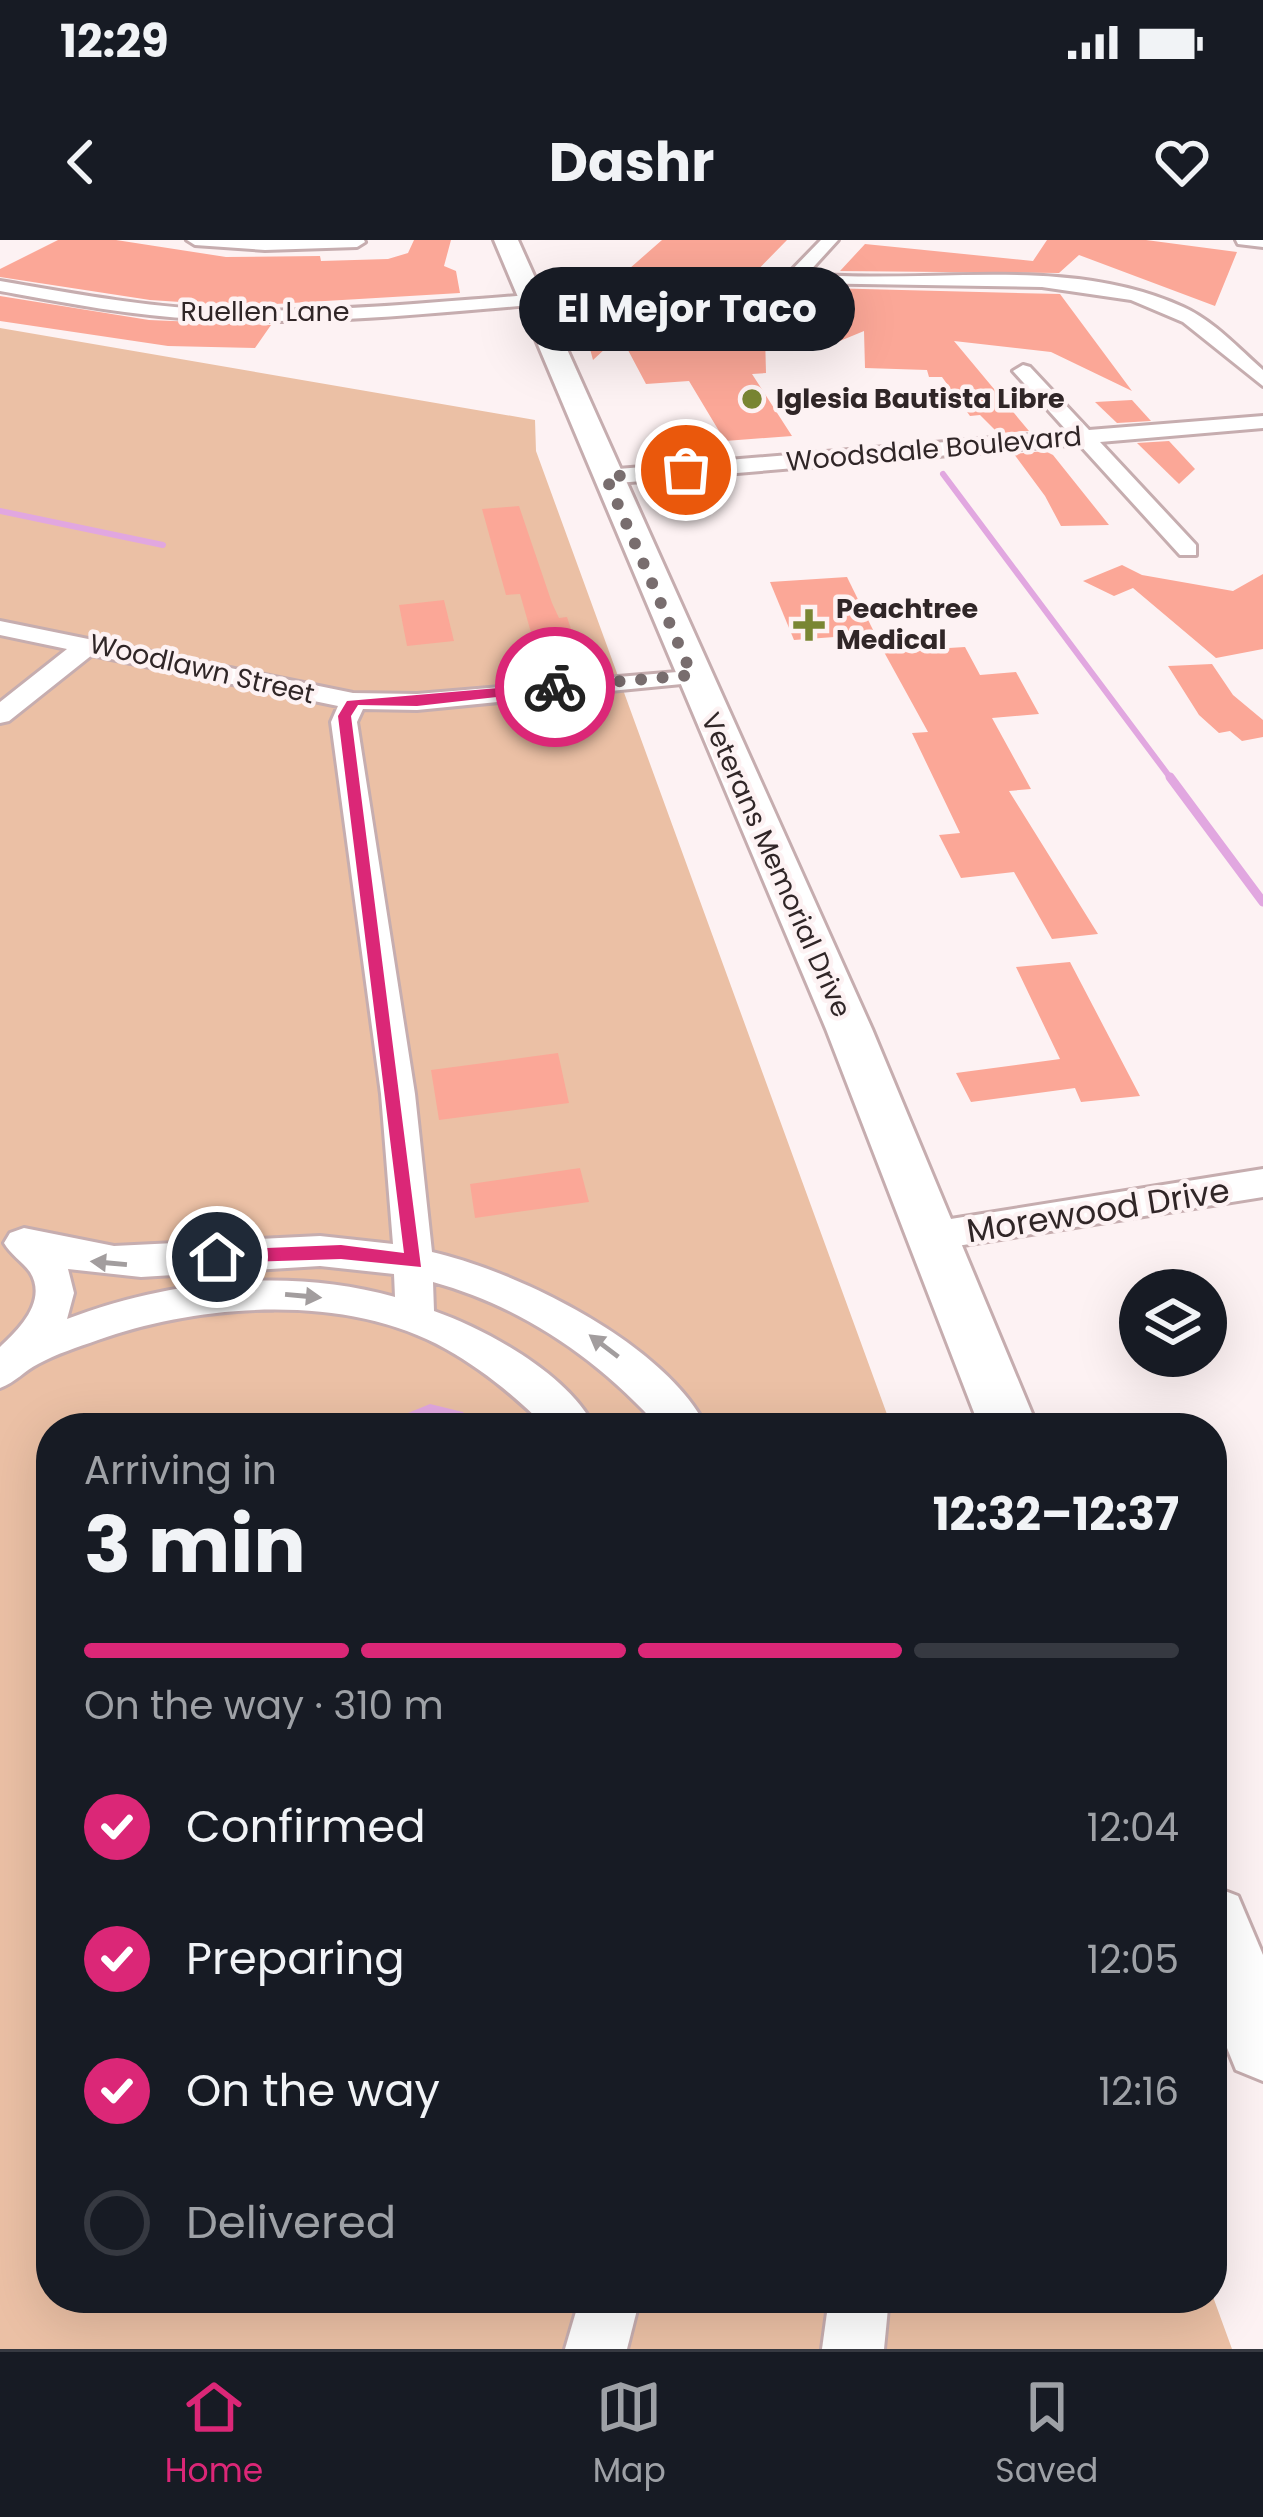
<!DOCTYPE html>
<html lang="en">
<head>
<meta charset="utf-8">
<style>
	:root { --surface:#171b24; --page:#242831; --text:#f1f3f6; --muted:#9ea1a6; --line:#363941; --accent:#db2777 }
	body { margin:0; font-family:Poppins,sans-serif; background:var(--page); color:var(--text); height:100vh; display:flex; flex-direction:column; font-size:45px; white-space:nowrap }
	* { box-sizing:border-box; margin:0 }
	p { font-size:39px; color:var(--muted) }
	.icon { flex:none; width:66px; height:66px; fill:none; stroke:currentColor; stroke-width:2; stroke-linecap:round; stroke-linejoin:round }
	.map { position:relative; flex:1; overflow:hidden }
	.panel { position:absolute; left:36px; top:1173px; width:1191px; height:900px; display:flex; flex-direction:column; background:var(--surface); border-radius:48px; box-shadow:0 12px 48px #0002 }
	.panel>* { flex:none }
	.tools { position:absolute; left:1119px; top:1029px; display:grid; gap:24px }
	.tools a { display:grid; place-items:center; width:108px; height:108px; border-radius:50%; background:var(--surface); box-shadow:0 12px 48px #0002; font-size:60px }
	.pin { position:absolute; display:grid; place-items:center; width:102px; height:102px; color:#fff; margin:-51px; border:6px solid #fff; border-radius:50%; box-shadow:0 3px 12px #0007 }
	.courier { position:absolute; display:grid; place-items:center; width:120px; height:120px; margin:-60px; border:9px solid #db2777; border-radius:50%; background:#fff; color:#222; box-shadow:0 3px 15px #0007 }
	.bubble { position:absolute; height:84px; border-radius:42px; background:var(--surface); box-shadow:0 12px 48px #0002; font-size:39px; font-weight:700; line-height:84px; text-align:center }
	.overview em { font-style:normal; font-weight:700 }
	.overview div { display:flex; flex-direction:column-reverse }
	.overview { display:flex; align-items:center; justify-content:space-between; height:204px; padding:0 48px }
	h1 { font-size:78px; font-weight:700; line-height:90px }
	.bar { display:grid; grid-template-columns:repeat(4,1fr); gap:18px 12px; align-content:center; height:144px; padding:0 48px }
	.bar i { height:15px; border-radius:9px; background:var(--line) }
	.bar .selected { background:var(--accent) }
	.bar p { grid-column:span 4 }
	ol { padding:0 48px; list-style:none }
	li { display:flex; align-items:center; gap:36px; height:132px }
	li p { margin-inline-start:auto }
	li .icon { padding:12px; border-radius:50%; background:var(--accent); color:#fff; stroke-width:4 }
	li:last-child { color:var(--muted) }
	li i { width:66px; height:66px; border:6px solid var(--line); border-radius:50% }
	.status { display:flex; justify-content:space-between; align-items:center; height:84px; padding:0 60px; background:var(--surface); direction:ltr }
	.status svg { height:33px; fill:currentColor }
	header { display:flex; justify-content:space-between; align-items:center; height:156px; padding:0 48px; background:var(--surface); font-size:54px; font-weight:700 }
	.menu { display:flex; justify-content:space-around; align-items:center; height:168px; border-top:3px solid var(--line); background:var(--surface); font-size:33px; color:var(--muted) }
	.menu a { display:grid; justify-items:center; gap:6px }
	.menu .selected { color:var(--accent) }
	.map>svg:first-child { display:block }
</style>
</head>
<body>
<div class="status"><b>12:29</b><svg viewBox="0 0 49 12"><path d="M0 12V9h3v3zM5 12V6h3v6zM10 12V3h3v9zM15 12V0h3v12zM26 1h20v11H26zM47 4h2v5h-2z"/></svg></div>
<header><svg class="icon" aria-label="back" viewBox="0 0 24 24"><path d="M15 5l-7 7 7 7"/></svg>Dashr<svg class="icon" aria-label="heart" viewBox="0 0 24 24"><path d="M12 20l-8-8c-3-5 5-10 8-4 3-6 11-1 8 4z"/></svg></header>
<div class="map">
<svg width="1263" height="2109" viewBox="0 0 1263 2109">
	<rect width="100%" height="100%" fill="#fdf2f3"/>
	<path fill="#ebc0a5" d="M 0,88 L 535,180 L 536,211 L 892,1188 L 51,1188 L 51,2058 L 1212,2058 L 1212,2054 L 1232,2109 L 0,2109 Z"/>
	<path fill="#e1a7e0" d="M 430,1164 L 463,1172 L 479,1188 L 395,1188 L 408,1173 Z"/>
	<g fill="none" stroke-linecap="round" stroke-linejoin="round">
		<g stroke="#e1a7e0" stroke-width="6">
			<path d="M 943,234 L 1172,540"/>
			<path d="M 0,271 L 163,305"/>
		</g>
		<path stroke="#e1a7e0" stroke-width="9" d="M 1170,537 L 1263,662"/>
	</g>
	<g fill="#fba797">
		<path d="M 58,0 L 116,0 L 226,17 L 320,16 L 321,21 L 388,19 L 408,13 L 414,0 L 451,0 L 444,26 L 456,31 L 460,53 L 242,66 L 150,60 L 0,37 L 0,29 Z"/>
		<path d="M 662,0 L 787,0 L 695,94 L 765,95 L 766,133 L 752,134 L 792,196 L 725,201 L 689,141 L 646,144 L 620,95 L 593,120 L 580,72 Z"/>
		<path d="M 1047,0 L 1146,0 L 1237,12 L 1215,66 L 1079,15 L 1059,33 L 840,31 L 865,4 L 1033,21 Z"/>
		<path d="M 824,48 L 1060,54 L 1132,151 L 1051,112 L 954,101 L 1029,191 L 998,193 L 980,175 L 970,176 L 942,137 L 929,137 L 927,130 L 865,128 L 864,91 L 823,108 L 773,91 L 807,54 L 818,55 Z"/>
		<path d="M 0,56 L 149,80 L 271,85 L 255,108 L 168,106 L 0,81 Z"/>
		<path d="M 1132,160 L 1151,181 L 1117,183 L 1095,162 Z"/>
		<path d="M 1169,201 L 1195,229 L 1179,244 L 1137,203 Z"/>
		<path d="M 1045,211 L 1053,215 L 1109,285 L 1061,286 L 1045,256 L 1014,214 Z"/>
		<path d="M 519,266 L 552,363 L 559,378 L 567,377 L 579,413 L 538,417 L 520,354 L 506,355 L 482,269 Z"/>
		<path d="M 1122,325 L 1142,335 L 1233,351 L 1263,334 L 1263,409 L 1216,418 L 1133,348 L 1114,356 L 1083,341 Z"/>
		<path d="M 847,337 L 875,394 L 794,400 L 770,342 Z"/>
		<path d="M 444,360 L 454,401 L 407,406 L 399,365 Z"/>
		<path d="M 965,407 L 980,435 L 1016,432 L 1039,474 L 992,478 L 1031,549 L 1009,551 L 1098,694 L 1052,699 L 1014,632 L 961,638 L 939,595 L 960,593 L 912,493 L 928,492 L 884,412 Z"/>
		<path d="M 1212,424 L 1233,455 L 1263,480 L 1263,497 L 1242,501 L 1230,491 L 1219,493 L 1199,475 L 1168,426 Z"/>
		<path d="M 1070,722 L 1140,856 L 1081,862 L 1075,848 L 971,862 L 956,833 L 1060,819 L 1016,727 Z"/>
		<path d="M 558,813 L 569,863 L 439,880 L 431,830 Z"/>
		<path d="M 580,928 L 589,962 L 475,978 L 470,944 Z"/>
	</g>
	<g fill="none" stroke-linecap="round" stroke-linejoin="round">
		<defs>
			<g id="street">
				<path d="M 187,0 L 364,0 L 365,2 L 357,7 L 265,10 L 195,5 Z"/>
				<path d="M 821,0 L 838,0 L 807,34 C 931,45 1067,14 1183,67 C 1214,81 1238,108 1263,130 L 1263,146 L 1183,82 L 1131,60 L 1042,47 L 798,43 L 764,79 L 752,79 L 752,71 Z"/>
				<path d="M 1236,0 L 1263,0 L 1263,7 L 1238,4 Z"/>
				<path d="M 0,41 C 66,52 133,65 200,69 C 311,75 421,63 531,55 L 540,60 L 531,65 C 421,74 311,86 200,79 C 133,76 66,63 0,51 Z"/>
				<path d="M 1023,125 L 1030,127 L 1089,190 L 1263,176 L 1263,188 L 1100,202 L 1196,305 L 1196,315 L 1180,315 L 1079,204 L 606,244 L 595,237 L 606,230 L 1068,192 L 1013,131 Z"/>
				<path d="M 0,381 L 353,453 L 417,454 L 701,430 L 705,435 L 701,440 L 692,443 L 417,470 L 363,469 L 357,482 L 415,854 L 432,1012 C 519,1032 666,1104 707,1188 L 660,1188 C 598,1119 523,1067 433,1042 L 434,1071 C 488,1090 569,1135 595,1188 L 547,1188 C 516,1157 485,1131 446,1109 C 347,1053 201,1063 98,1100 C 78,1107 56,1114 38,1124 C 24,1131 16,1142 0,1148 L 0,1107 C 19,1089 48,1061 30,1032 C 22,1021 11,1015 4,1003 L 10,993 L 24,988 L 114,1006 L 320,996 L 393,1004 L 381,854 L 331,482 L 338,466 L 92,415 L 9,481 L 0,483 L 0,462 L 67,409 L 0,395 ZM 320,1026 L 394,1034 L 395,1057 C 289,1027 169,1040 67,1079 L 74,1053 L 68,1029 L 141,1037 Z"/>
				<path d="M 1263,929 L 1263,957 L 932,1010 L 919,1006 L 913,996 L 919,986 L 932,982 Z"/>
				<path d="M 580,2058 L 640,2058 L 627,2109 L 565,2109 Z"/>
				<path d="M 829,2058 L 889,2058 L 884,2109 L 822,2109 Z"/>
			</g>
			<g id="secondary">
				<path d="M 494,0 L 518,0 L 872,789 L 1038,1188 L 980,1188 L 826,789 Z"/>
				<path d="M 1212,1646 L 1238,1656 L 1263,1715 L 1263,1841 L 1236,1830 L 1212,1771 Z"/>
			</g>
		</defs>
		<use href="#street" stroke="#c6adaf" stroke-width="6"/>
		<use href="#secondary" stroke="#c6adaf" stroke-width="6"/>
		<use href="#street" fill="#fff" fill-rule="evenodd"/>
		<use href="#secondary" fill="#fff" fill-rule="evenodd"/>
	</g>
	<defs><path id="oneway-solid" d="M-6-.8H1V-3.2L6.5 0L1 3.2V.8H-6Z" transform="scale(3)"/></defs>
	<g fill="#a29d9e">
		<use href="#oneway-solid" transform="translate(109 1023) rotate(-175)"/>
		<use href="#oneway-solid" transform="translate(303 1056) rotate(5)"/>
		<use href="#oneway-solid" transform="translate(604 1106) rotate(-143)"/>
	</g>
	<path fill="#db2777" d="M 555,443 L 560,450 L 417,466 L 358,465 L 351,476 L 421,1027 L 341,1019 L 210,1023 L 207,1017 L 217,1010 L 341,1005 L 404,1013 L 338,476 L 347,461 Z"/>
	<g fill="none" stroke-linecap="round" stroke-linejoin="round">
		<path stroke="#786d6e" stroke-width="12" stroke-dasharray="0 21.6" d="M 555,447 L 692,435 L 606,237 L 686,230"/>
	</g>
	<g fill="#798633" stroke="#fdf2f3" stroke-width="4.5">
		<circle cx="752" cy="159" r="12"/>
		<path d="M803 367h12v12h12v12h-12v12h-12v-12h-12v-12h12z"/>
	</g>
	<g text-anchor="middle" stroke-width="9" stroke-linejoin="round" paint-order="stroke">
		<g font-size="27" fill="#302627" stroke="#fdf2f3">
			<text x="265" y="81">Ruellen Lane</text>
			<text transform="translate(934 209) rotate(-5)" y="9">Woodsdale Boulevard</text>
			<text transform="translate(202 429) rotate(13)" y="9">Woodlawn Street</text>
			<text transform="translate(776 625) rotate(66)" y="9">Veterans Memorial Drive</text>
		</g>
		<g font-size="27" font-weight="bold" fill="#302627" stroke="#fdf2f3" text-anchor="start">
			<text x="776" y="168">Iglesia Bautista Libre</text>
			<text x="836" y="378">Peachtree<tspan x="836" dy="31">Medical</tspan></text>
		</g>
		<g font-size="33" fill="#302627" stroke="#fdf2f3">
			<text transform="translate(1098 970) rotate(-9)" y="12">Morewood Drive</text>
		</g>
	</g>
</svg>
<div class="tools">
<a><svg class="icon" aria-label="layers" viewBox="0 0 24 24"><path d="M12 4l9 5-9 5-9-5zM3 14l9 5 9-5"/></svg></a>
</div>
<div class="pin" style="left:686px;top:230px;background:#ea580c"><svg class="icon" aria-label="bag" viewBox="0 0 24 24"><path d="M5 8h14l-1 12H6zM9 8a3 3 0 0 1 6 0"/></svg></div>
<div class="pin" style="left:217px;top:1017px;background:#1f2937"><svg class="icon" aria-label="home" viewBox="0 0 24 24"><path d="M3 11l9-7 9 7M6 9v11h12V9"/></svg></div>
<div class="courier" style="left:555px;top:447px"><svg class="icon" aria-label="bike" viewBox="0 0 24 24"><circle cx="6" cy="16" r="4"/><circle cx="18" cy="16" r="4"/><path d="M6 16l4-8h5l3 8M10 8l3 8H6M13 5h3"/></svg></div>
<div class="bubble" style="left:519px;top:27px;width:336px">El Mejor Taco</div>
<section class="panel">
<div class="overview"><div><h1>3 min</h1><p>Arriving in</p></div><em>12:32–12:37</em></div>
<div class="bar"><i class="selected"></i><i class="selected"></i><i class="selected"></i><i></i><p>On the way · 310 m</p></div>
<ol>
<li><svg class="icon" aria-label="check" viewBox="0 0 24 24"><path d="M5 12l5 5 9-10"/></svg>Confirmed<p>12:04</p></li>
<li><svg class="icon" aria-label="check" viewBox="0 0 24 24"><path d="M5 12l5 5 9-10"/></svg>Preparing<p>12:05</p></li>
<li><svg class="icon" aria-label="check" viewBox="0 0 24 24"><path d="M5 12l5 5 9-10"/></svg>On the way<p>12:16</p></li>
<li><i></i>Delivered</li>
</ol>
</section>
</div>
<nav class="menu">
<a class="selected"><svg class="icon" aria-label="home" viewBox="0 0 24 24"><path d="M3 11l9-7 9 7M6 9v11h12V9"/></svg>Home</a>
<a><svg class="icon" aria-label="map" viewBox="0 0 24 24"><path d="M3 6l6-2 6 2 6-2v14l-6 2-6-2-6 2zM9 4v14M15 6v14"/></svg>Map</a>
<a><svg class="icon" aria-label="saved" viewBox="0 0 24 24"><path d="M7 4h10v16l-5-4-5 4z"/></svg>Saved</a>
</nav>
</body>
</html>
